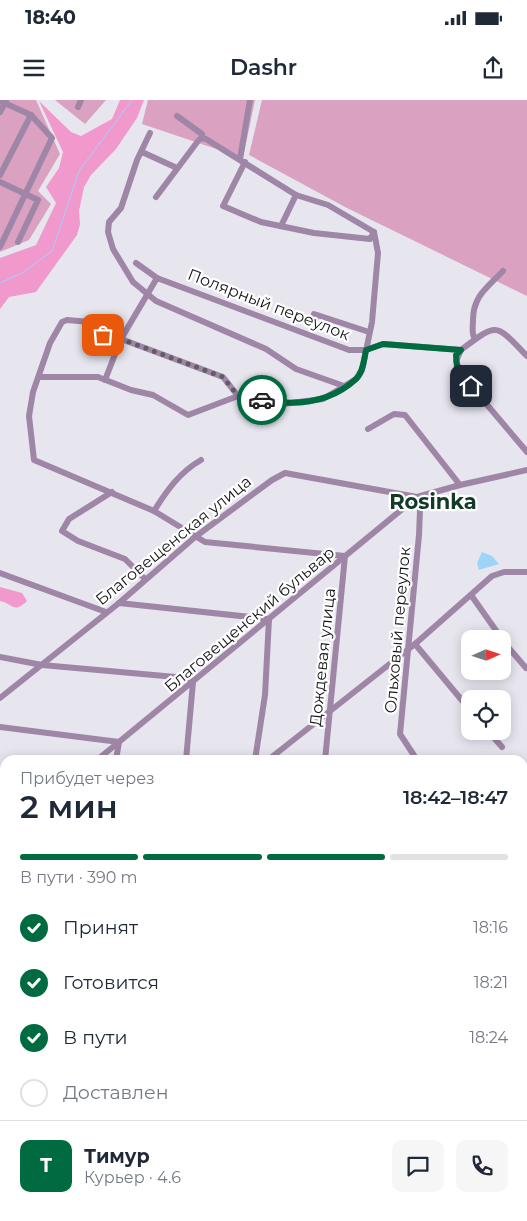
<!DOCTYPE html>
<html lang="ru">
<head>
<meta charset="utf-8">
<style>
	:root { --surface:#fff; --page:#f6f6f7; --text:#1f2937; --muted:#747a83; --line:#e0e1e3; --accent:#006b41 }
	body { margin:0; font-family:Montserrat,sans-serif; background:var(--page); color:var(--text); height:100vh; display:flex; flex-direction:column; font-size:19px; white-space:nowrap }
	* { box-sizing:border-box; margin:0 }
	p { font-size:16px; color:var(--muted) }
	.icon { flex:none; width:28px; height:28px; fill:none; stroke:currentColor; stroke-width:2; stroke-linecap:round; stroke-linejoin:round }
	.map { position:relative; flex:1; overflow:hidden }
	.sheet { position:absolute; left:0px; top:655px; width:528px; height:466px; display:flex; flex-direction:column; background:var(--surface); border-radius:15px 15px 0 0; box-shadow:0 2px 12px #0003 }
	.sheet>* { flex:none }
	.needle { width:32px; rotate:87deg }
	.fabs { position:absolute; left:461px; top:530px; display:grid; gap:10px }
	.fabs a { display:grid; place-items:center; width:50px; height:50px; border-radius:10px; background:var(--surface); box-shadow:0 2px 12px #0003; font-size:25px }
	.pin { position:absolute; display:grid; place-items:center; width:42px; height:42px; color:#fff; margin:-21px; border-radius:10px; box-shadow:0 2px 8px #0006 }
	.courier { position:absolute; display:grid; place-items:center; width:50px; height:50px; margin:-25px; border:4px solid #006b41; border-radius:50%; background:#fff; color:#222; box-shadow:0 1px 6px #0007 }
	.head em { font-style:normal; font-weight:600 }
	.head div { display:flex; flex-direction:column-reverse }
	.head { display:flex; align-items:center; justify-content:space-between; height:85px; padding:0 20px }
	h1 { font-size:32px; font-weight:600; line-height:38px }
	.bar { display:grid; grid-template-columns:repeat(4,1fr); gap:8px 5px; align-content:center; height:60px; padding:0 20px }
	.bar i { height:6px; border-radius:4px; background:var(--line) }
	.bar .active { background:var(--accent) }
	.bar p { grid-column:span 4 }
	.line { display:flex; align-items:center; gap:12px; padding:0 20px; border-top:1px solid var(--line) }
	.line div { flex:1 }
	.round { display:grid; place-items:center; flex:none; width:52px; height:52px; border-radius:10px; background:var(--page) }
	ol { padding:0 20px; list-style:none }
	li { display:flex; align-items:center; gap:15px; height:55px }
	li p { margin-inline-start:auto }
	li .icon { padding:5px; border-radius:50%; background:var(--accent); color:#fff; stroke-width:4 }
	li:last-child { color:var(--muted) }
	li i { width:28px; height:28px; border:2px solid var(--line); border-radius:50% }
	.status { display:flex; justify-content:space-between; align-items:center; height:35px; padding:0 25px; background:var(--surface); direction:ltr }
	.status svg { height:14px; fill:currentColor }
	header { display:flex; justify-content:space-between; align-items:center; height:65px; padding:0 20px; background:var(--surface); font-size:22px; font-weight:600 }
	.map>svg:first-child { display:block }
</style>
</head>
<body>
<div class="status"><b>18:40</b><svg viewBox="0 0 49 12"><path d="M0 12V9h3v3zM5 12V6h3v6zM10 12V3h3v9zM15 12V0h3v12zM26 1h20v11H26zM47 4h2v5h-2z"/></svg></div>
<header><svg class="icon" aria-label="menu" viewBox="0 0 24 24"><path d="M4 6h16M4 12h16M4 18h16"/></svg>Dashr<svg class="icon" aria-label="share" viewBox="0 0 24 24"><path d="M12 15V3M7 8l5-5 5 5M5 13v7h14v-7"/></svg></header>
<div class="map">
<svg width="527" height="1121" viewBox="0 0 527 1121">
	<rect width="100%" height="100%" fill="#e7e6ef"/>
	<g fill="#daa1c1">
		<path d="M 0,0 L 36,0 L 60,54 L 38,91 L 51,104 L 29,140 L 0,152 Z"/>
		<path d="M 55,0 L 106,0 L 85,24 Z"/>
		<path d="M 148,0 L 255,0 L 243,58 L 142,24 Z"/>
		<path d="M 262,0 L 527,0 L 527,196 L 347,108 L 249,55 Z"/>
		<path d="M 0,1041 L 5,1043 L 5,1116 L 103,1116 L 98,1121 L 0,1121 Z"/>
		<path d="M 193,1116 L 276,1116 L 270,1121 L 179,1121 Z"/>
	</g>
	<g fill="#f198cd">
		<path d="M 120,0 L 144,0 L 137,18 L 116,49 L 91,75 L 84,87 L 79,111 L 80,124 L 77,135 L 36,192 L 9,197 L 0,209 L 0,158 L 36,145 L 56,103 L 46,87 L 59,68 L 63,52 L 39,1 L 71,32 L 81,36 L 112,19 Z"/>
		<path d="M 0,487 L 22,493 L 27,501 C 13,514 14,504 0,501 Z"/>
		<path d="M 527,712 L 527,792 L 523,792 L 523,713 Z"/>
		<path d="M 5,934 L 5,1030 L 0,1027 L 0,935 Z"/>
		<path d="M 523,962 L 527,962 L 527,1041 L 523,1040 Z"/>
		<path d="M 523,1053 L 527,1054 L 527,1121 L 404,1121 L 405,1116 L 522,1116 Z"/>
		<path d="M 316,1116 L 399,1116 L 384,1121 L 312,1121 Z"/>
	</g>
	<path fill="#9ed4f8" d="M 482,452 L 492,456 L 499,464 L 479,470 L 477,463 Z"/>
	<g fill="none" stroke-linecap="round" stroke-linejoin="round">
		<path stroke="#9ed4f8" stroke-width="1" d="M 0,183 L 22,173 L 52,151 L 79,71 L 132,0"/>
		<g stroke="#9f86a7" stroke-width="6">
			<path d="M 0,1 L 31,15 L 52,38 L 0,147"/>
			<path d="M 78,7 L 81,0"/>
			<path d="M 0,12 L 6,1"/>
			<path d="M 177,16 L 202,34"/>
			<path d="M 150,33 L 137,60 L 121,108 L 109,122 L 108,132 L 113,149 L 133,182 L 156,201 L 266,249 L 296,269 L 344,286"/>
			<path d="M 142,52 L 177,68"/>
			<path d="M 240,59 L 250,0"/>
			<path d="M 245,62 L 223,106 L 261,122 L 314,133 L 370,139 L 374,132"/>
			<path d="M 0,75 L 31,15"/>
			<path d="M 0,82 L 38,100 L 18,142"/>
			<path d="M 281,126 L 296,95"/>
			<path d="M 136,163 L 157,178"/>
			<path d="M 314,214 L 369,232"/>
			<path d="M 475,239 C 471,233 473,228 473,220 C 473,196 487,188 503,171"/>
			<path d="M 461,250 L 456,261 L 461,274 L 527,352"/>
			<path d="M 39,277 L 98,277 L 131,290 L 153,295 L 188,315 L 238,296 L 282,304 L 323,299 L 356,279 L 362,270 L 372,222 L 378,153 L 374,132 L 328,105 L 296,95 L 206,39 L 201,38 L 198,41 L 156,97"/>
			<path d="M 105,280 L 121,239 L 157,178 L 349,250 L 366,250 L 383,244 L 461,250 C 498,222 495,223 527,256"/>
			<path d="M 238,296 L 223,277 L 121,239 L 103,235 L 90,222 L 67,220 L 62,222 L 50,243 L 33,292 L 29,316 L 34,360 L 154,411 L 205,442 L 345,456 L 325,660"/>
			<path d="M 368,329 L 394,314 L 405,315 L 460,385"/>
			<path d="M 112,392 L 69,419 L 62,431 L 78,441 L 125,459 L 145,479"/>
			<path d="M 154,411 C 167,390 180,372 201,360"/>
			<path d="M 0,473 L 106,512"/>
			<path d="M 471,495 L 502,539"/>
			<path d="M 119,503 L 269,519 L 265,595 L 255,660"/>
			<path d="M 502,540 L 526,568"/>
			<path d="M 415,544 L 470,610"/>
			<path d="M 0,557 L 42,565 L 187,578 L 193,582 L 186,660"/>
			<path d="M 0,598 L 119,503 L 195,437 L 272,380 L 285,373 L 417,397"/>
			<path d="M 0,627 L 119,642 L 116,660"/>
			<path d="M 488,631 L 502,647"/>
			<path d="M 97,660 L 417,397 L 460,385 L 527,370"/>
			<path d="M 268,660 L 415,544 L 492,476 L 504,472 L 527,472"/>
			<path d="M 417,660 L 400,634 L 419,435 L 420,410 L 417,397"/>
			<path d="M 0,739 L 5,735"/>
			<path d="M 0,782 L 5,782"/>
			<path d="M 522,866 L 527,861"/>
			<path d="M 522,920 L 527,921"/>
			<path d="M 0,929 L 5,929"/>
			<path d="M 278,1121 L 283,1116"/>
		</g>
	</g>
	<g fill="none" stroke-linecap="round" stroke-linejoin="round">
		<path stroke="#5e5e63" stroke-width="5" stroke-dasharray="0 9" d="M 103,235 L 121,239 L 223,277 L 238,296 L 262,300"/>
		<path stroke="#006b41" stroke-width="6" d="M 262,300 C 295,306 330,303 356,279 C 363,273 364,260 366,250 L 383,244 L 461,250 L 456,255 L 457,267 L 471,286"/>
	</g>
	<g text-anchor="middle" stroke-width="4.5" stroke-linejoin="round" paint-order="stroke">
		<g font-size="16" fill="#151518" stroke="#fff">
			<text transform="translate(269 204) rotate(21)" y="6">Полярный переулок</text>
			<text transform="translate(173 440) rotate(-39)" y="6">Благовещенская улица</text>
			<text transform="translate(249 519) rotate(-40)" y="6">Благовещенский бульвар</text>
			<text transform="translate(397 530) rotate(-85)" y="6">Ольховый переулок</text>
			<text transform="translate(322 557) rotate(-84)" y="6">Дождевая улица</text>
		</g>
		<g font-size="21" font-weight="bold" fill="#113b26" stroke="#fff">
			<text x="433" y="409">Rosinka</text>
		</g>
	</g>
</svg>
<div class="fabs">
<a><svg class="needle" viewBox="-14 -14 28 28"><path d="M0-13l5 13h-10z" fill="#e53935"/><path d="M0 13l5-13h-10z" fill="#747a83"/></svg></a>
<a><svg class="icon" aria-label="locate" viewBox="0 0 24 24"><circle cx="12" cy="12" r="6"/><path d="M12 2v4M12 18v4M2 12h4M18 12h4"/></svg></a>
</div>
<div class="pin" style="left:103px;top:235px;background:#ea580c"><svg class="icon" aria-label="bag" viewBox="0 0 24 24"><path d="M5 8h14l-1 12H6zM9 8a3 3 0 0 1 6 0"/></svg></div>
<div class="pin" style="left:471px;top:286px;background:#1f2937"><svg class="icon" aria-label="home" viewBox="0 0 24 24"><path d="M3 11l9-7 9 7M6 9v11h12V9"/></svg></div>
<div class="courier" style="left:262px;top:300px"><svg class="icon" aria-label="car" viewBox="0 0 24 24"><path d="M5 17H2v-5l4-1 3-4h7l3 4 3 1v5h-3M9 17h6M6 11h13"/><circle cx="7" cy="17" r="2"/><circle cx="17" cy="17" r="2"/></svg></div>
<section class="sheet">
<div class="head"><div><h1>2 мин</h1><p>Прибудет через</p></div><em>18:42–18:47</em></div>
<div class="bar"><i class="active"></i><i class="active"></i><i class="active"></i><i></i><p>В пути · 390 m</p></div>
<ol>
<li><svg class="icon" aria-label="check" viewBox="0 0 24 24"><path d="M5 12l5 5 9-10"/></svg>Принят<p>18:16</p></li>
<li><svg class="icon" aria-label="check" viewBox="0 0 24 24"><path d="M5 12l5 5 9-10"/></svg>Готовится<p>18:21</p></li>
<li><svg class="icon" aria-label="check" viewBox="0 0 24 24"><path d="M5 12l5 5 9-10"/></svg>В пути<p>18:24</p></li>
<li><i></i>Доставлен</li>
</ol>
<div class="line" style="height:90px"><b class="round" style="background:var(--accent);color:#fff">Т</b><div><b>Тимур</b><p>Курьер · 4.6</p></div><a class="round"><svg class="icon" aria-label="chat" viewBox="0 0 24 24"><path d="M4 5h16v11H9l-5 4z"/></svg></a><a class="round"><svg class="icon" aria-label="phone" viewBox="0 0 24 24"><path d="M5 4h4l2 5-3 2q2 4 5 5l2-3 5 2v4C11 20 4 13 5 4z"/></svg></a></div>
</section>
</div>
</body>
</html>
